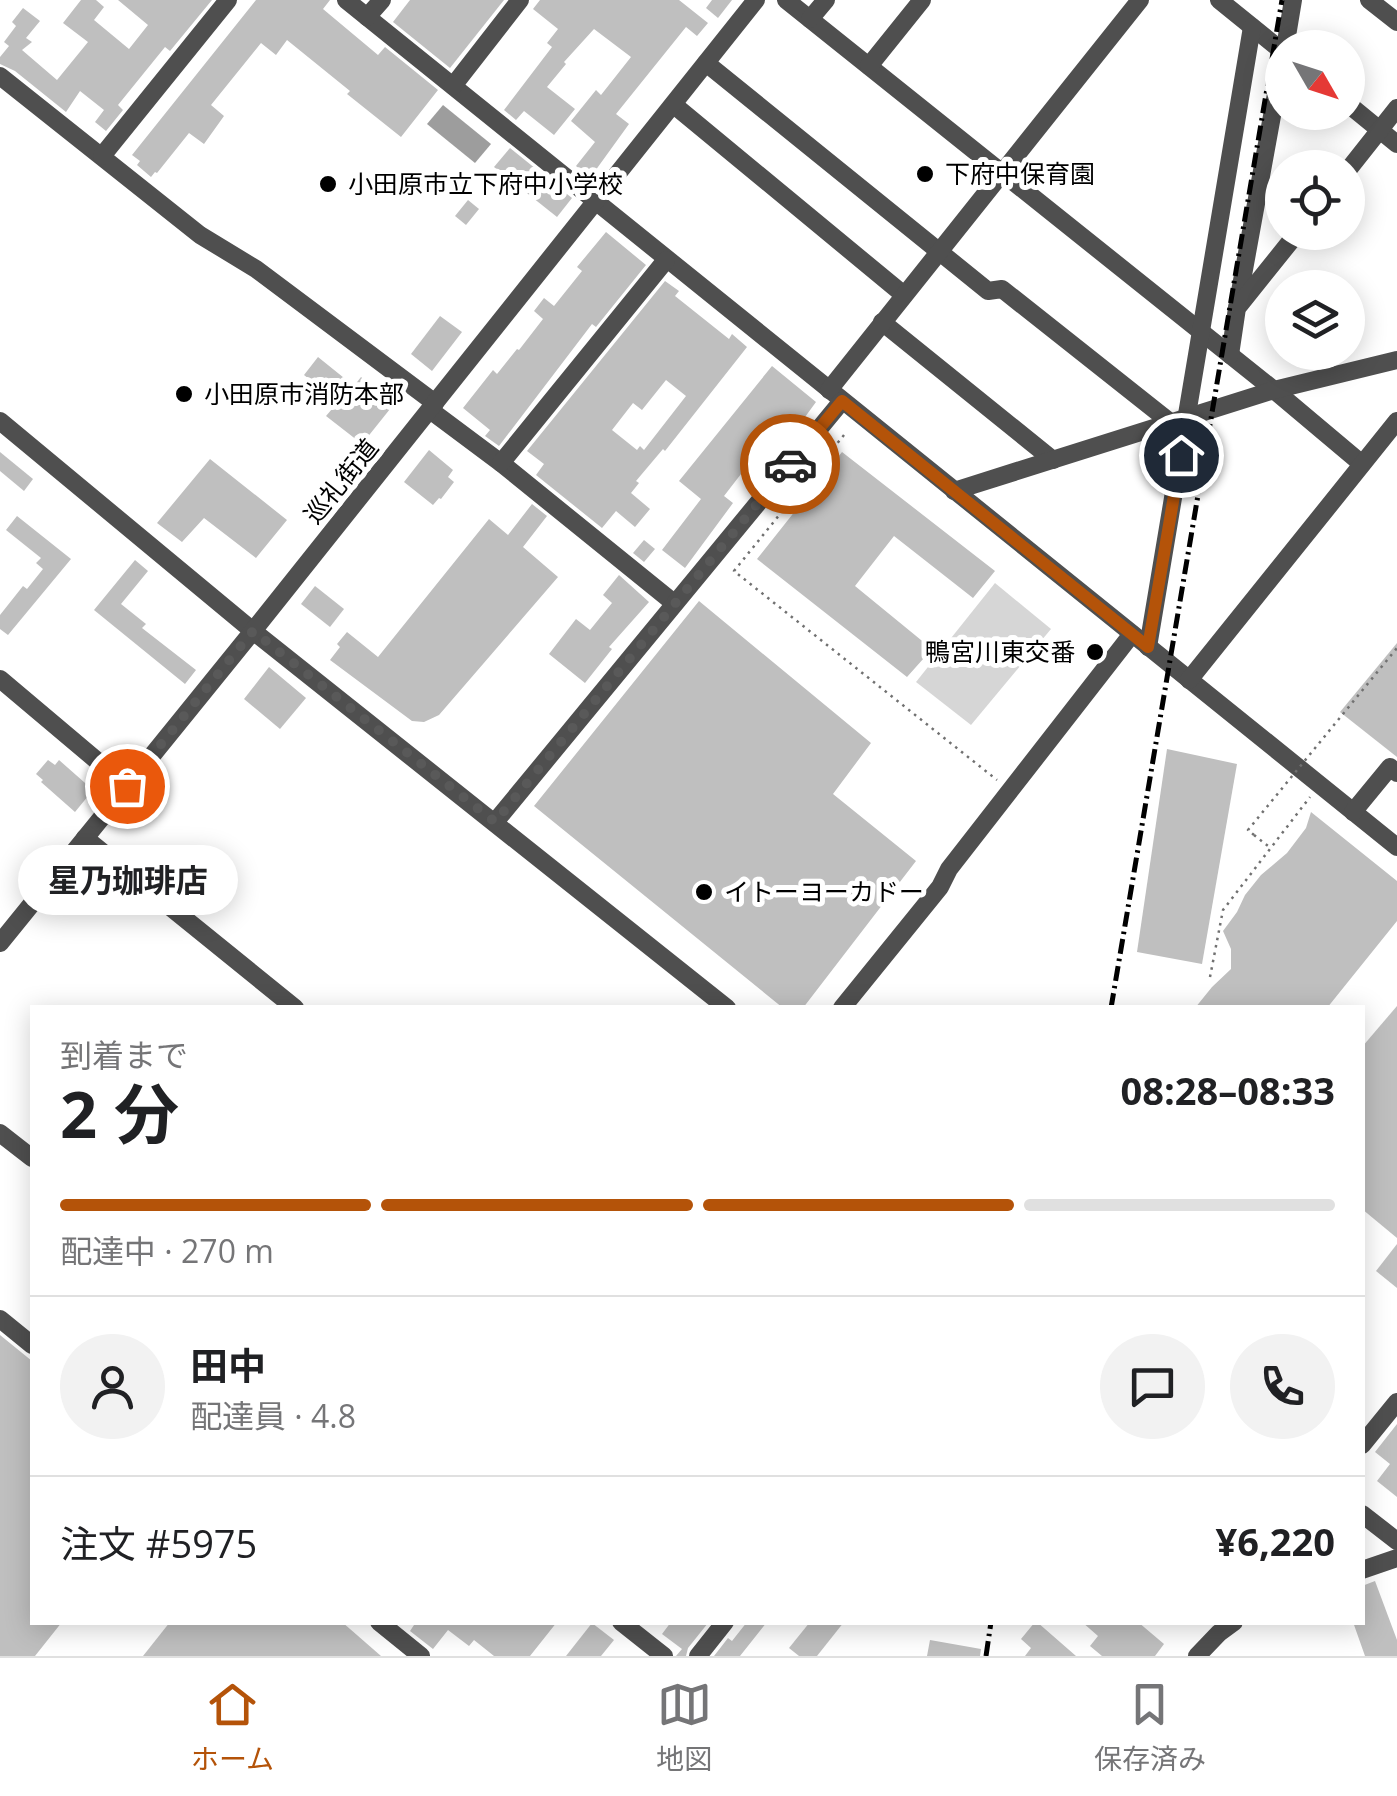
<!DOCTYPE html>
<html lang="ja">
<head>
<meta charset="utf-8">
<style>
	:root { --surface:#fff; --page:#f2f2f2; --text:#202124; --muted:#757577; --line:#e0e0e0; --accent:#b45309 }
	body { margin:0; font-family:"Open Sans","Noto Sans JP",sans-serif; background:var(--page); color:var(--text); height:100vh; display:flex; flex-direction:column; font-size:38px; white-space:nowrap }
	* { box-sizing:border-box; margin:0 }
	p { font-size:32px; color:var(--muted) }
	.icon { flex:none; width:55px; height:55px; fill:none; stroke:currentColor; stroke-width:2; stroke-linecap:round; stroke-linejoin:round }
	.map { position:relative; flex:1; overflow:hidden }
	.sheet { position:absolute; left:30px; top:1005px; width:1335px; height:620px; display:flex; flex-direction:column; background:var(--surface); border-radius:0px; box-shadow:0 5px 25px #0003 }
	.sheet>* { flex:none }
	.needle { width:65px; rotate:129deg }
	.fabs { position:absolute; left:1265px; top:30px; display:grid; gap:20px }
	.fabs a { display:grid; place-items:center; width:100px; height:100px; border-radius:50%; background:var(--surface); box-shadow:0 5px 25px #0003; font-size:50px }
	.pin { position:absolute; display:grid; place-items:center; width:85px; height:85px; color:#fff; margin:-42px; border:5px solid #fff; border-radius:50%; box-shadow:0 2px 10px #0007 }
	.courier { position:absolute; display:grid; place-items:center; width:100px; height:100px; margin:-50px; border:8px solid #b45309; border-radius:50%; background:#fff; color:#222; box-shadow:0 2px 12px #0007 }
	.bubble { position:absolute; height:70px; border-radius:35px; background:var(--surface); box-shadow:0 5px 25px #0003; font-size:32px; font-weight:700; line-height:70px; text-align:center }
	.overview em { font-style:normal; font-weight:700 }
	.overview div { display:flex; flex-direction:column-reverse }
	.overview { display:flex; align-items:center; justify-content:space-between; height:170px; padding:0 30px }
	h1 { font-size:65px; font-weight:700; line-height:75px }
	.bar { display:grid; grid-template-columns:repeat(4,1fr); gap:15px 10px; align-content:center; height:120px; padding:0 30px }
	.bar i { height:12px; border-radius:8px; background:var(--line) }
	.bar .selected { background:var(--accent) }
	.bar p { grid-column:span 4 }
	.line { display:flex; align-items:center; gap:25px; padding:0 30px; border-top:2px solid var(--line) }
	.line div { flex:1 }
	.round { display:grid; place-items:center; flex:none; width:105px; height:105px; border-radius:52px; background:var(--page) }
	.tab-bar { display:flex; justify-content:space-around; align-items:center; height:140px; border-top:2px solid var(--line); background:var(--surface); font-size:28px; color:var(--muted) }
	.tab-bar a { display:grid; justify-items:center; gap:5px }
	.tab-bar .selected { color:var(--accent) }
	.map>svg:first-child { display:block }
</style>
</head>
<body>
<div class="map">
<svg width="1397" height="1656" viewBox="0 0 1397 1656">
	<rect width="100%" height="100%" fill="#fff"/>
	<path fill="#d6d6d6" d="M 995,583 L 1051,629 L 971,725 L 916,682 Z"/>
	<path fill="#9d9d9d" d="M 443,105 L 491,144 L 475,163 L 427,124 Z"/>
	<g fill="#bfbfbf" fill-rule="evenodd">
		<path d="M 81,0 L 96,0 L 104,7 L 94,20 L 129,49 L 148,25 L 118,0 L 212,0 L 170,51 L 165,47 L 118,105 L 123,110 L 106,131 L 95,122 L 104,110 L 80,91 L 66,112 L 15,71 L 0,64 L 0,57 L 9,46 L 4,42 L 16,26 L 12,22 L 23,8 L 40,21 L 26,38 L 32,42 L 22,50 L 57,80 L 88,42 L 63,23 Z"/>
		<path d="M 256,0 L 330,0 L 323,9 L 378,55 L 385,47 L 438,90 L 401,137 L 347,94 L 350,91 L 287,40 L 276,55 L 261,43 L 211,105 L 224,116 L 204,144 L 189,133 L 157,173 L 155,172 L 151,177 L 137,165 L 140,161 L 132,155 Z"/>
		<path d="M 410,0 L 504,0 L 450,68 L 393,22 Z"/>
		<path d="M 540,0 L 679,0 L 708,23 L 697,36 L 686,27 L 616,114 L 629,124 L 590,178 L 576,166 L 595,142 L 571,121 L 596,90 L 601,95 L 631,57 L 594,29 L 564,62 L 566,64 L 547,87 L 575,109 L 554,135 L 524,111 L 516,120 L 504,110 L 552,47 L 547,43 L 558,29 L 533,9 Z"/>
		<path d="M 712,0 L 732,0 L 718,18 L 706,8 Z"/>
		<path d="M 510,148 L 572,198 L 557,217 L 494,167 Z"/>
		<path d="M 468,200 L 479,209 L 466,225 L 455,216 Z"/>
		<path d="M 606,232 L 646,265 L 596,327 L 592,324 L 499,446 L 485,436 L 490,430 L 463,408 L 493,370 L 497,374 L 517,349 L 519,350 L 543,319 L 534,311 L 544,298 L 554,306 L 582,271 L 577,267 Z"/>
		<path d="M 665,281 L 679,291 L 675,296 L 729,339 L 732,334 L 747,347 L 665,451 L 663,449 L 636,481 L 639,483 L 631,493 L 650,509 L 635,527 L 616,511 L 602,528 L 536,475 L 544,464 L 527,451 ZM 666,380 L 686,396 L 644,450 L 640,446 L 637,450 L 612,430 L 633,403 L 642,410 Z"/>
		<path d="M 440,316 L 462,332 L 432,371 L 411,354 Z"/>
		<path d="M 318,357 L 354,386 L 361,377 L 394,404 L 362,444 L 326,416 L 338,402 L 304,375 Z"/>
		<path d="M 772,366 L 816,402 L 786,443 L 779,438 L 748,479 L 741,474 L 724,496 L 733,503 L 685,568 L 662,550 L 701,499 L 679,481 Z"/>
		<path d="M 429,450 L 453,470 L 448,477 L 454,482 L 441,499 L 439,498 L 433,505 L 404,482 Z"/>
		<path d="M 0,452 L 33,479 L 24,491 L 0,471 Z"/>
		<path d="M 842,452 L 995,571 L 973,598 L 894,536 L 855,586 L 932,649 L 907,677 L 757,559 Z"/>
		<path d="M 210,459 L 287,520 L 256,558 L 204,518 L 182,542 L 157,523 Z"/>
		<path d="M 532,504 L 547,516 L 523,547 L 558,577 L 439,715 L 424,722 L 412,721 L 330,660 L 340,647 L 337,644 L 347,632 L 378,657 L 489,519 L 508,535 Z"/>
		<path d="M 17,516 L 71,559 L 8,635 L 0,629 L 0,615 L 23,586 L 27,589 L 43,569 L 36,563 L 41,558 L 6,530 Z"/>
		<path d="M 644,540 L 655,549 L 644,562 L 633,553 Z"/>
		<path d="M 135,560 L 148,571 L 121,604 L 146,624 L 142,628 L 196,670 L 185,684 L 94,610 Z"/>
		<path d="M 619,575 L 649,602 L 609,647 L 612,649 L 585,683 L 549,654 L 576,619 L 590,630 L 612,603 L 603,595 Z"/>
		<path d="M 315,586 L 344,609 L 330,627 L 301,604 Z"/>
		<path d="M 699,601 L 871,743 L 833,794 L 916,861 L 803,1008 L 783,1008 L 534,806 Z"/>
		<path d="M 1397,643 L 1397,757 L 1340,712 Z"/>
		<path d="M 269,667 L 306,698 L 280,729 L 244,699 Z"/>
		<path d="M 1167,749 L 1237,764 L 1202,964 L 1137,952 Z"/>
		<path d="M 48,760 L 55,765 L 59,760 L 93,790 L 75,812 L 41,782 L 43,780 L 36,774 Z"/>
		<path d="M 1311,812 L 1397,881 L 1397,921 L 1327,1008 L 1195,1008 L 1212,987 L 1231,969 L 1231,949 L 1223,931 L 1237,912 L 1245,895 L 1261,875 L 1287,853 L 1306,828 Z"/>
		<path d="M 1397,1006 L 1397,1238 L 1362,1209 L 1362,1047 Z"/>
		<path d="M 1397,1244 L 1397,1288 L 1376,1271 Z"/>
		<path d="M 0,1335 L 32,1361 L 32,1622 L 62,1622 L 35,1656 L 0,1656 Z"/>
		<path d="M 1397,1424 L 1397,1497 L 1377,1481 L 1390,1464 L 1375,1452 Z"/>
		<path d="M 1375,1581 L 1397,1640 L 1397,1656 L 1365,1656 L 1353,1622 L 1362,1622 L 1362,1586 Z"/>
		<path d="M 170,1622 L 342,1622 L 381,1656 L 143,1656 Z"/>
		<path d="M 416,1622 L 557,1622 L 530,1656 L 494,1656 L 474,1640 L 469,1646 L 448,1630 L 433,1649 L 410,1631 Z"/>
		<path d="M 671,1622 L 708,1622 L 708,1623 L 688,1648 L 686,1656 L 676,1656 L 682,1649 L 662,1634 Z"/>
		<path d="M 747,1622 L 767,1622 L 740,1656 L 714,1656 L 728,1638 L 732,1641 Z"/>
		<path d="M 810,1622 L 844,1622 L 817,1656 L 799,1656 L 789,1648 Z"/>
		<path d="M 1035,1622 L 1037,1622 L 1076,1656 L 1025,1656 L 1031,1648 L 1021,1639 Z"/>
		<path d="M 1082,1622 L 1138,1622 L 1164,1644 L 1155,1656 L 1102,1656 L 1090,1646 L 1098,1636 Z"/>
		<path d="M 592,1623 L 614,1640 L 601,1656 L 566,1656 Z"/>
		<path d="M 930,1640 L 981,1649 L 980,1656 L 927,1656 Z"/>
	</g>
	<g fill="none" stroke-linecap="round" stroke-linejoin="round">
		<g stroke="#717171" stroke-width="2.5" stroke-dasharray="2.5 5" stroke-linecap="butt">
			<path d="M 844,435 L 734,571 L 997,780"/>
			<path d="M 1254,835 L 1268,846"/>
			<path d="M 1210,977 L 1223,910 L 1310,797"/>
		</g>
		<g stroke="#4f4f4f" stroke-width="18">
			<path d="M 346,0 L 1397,847"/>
			<path d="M 786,0 L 1274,390 L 1362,464"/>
			<path d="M 1219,0 L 1282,51"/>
			<path d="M 1369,0 L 1397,22"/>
			<path d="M 367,17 L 382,0"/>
			<path d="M 810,19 L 826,0"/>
			<path d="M 1285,48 L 1293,0"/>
			<path d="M 706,63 L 988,291 L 1002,289 L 1170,422"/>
			<path d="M 869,66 L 922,0"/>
			<path d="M 0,76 L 200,235 L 256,269 L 435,403"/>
			<path d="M 453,86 L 520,0"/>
			<path d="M 1348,104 L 1397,144"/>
			<path d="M 674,105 L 904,295"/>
			<path d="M 102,156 L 228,0"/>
			<path d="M 1348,170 L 1397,108"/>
			<path d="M 1237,308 L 1282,61"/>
			<path d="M 882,322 L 1053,460"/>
			<path d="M 1230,355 L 1237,308 L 1298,232"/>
			<path d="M 829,390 L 1140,0"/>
			<path d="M 430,410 L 501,463 L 674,603"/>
			<path d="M 0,421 L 253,631 L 727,1008"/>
			<path d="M 501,463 L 666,260"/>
			<path d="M 954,491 L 1274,390 L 1397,360"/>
			<path d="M 1148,647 L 1252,27"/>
			<path d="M 0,679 L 127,786"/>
			<path d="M 1189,680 L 1397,421"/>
			<path d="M 1353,812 L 1390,767 L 1397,773"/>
			<path d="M 495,822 L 842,401"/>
			<path d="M 85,838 L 295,1008"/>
			<path d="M 0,943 L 253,631 L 756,0"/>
			<path d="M 842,1008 L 940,887 L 949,869 L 1132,634"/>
			<path d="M 0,1133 L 32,1158"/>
			<path d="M 0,1319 L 32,1345"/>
			<path d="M 1362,1445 L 1397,1402"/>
			<path d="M 1362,1514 L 1397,1541"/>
			<path d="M 1362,1570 L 1397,1558"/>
			<path d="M 379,1622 L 421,1656"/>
			<path d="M 621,1622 L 664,1656"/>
			<path d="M 698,1656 L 725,1622"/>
			<path d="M 1197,1656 L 1219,1633 L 1234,1622"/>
		</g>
		<g stroke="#000" stroke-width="5" stroke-dasharray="15 5 2.5 5" stroke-linecap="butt">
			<path d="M 1111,1008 L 1282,0"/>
			<path d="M 986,1656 L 991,1622"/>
		</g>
		<path stroke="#717171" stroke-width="2.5" stroke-dasharray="2.5 5" stroke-linecap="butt" d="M 1254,835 L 1248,830 L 1397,648"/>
	</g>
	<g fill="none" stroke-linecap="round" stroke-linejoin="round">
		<path stroke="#595959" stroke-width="10" stroke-dasharray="0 18" d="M 127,786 L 253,631 L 495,822 L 790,464"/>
		<path stroke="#b45309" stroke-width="12" d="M 790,464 L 842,401 L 1148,647 L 1181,455"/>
	</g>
	<g fill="#000" stroke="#fff" stroke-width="4">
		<circle cx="925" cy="174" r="10"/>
		<circle cx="328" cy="184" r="10"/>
		<circle cx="184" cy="394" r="10"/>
		<circle cx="1095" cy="652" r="10"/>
		<circle cx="704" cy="892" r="10"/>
	</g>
	<g text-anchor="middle" stroke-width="10" stroke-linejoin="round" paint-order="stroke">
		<g font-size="25" fill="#000" stroke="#fff" text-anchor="start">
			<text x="945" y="183">下府中保育園</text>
			<text x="348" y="193">小田原市立下府中小学校</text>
			<text x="204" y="403">小田原市消防本部</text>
			<text x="1075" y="661" text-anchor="end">鴨宮川東交番</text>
			<text x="724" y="901">イトーヨーカドー</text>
		</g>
		<g font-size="25" fill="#000" stroke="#fff">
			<text transform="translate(341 481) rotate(-51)" y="9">巡礼街道</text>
		</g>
	</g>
</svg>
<div class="fabs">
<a><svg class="needle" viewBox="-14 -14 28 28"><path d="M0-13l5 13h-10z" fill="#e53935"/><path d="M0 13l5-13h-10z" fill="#757577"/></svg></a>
<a><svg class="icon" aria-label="locate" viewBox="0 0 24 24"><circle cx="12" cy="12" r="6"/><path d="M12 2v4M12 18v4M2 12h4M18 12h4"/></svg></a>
<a><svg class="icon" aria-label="layers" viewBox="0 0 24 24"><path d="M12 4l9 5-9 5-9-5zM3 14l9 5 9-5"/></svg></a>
</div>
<div class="pin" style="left:127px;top:786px;background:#ea580c"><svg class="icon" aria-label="bag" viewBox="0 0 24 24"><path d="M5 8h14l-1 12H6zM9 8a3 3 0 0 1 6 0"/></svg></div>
<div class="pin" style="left:1181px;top:455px;background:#1f2937"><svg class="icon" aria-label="home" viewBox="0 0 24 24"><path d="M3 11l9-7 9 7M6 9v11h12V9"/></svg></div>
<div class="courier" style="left:790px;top:464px"><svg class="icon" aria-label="car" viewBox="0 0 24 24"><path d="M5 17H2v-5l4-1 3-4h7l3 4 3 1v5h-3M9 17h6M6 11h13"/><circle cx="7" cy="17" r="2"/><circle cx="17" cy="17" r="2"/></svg></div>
<div class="bubble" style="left:18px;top:845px;width:220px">星乃珈琲店</div>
<section class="sheet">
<div class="overview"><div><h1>2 分</h1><p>到着まで</p></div><em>08:28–08:33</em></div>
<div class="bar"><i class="selected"></i><i class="selected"></i><i class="selected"></i><i></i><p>配達中 · 270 m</p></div>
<div class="line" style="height:180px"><a class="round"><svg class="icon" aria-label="person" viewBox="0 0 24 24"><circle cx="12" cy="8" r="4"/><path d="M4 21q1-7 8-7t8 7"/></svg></a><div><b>田中</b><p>配達員 · 4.8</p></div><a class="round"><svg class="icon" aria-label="chat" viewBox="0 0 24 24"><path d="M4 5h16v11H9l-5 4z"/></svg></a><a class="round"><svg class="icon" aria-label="phone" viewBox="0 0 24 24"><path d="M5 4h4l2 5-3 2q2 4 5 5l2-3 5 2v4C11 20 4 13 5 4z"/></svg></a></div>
<div class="line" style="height:130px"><div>注文 #5975</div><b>¥6,220</b></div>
</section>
</div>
<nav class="tab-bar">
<a class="selected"><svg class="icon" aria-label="home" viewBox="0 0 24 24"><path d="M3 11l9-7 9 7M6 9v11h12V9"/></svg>ホーム</a>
<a><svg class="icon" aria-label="map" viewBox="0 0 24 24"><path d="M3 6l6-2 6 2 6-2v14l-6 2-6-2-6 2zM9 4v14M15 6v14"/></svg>地図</a>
<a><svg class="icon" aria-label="saved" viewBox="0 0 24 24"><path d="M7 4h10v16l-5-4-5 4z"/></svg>保存済み</a>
</nav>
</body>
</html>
